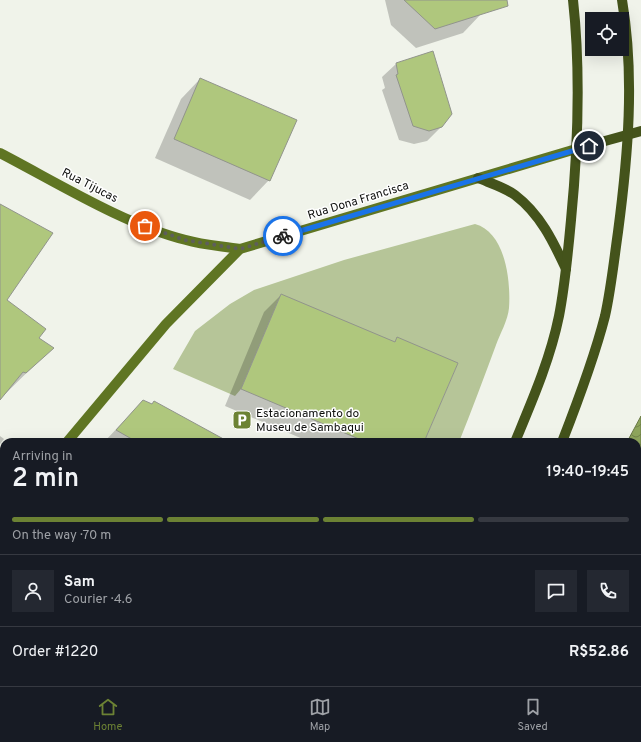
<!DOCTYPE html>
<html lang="en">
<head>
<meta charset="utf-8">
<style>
	:root { --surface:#171b24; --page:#242831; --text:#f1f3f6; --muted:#9ea1a6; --line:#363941; --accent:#6c8234 }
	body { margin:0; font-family:Overpass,sans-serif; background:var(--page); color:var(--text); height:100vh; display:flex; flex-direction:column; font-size:15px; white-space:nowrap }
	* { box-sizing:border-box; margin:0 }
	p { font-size:13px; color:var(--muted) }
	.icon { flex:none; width:22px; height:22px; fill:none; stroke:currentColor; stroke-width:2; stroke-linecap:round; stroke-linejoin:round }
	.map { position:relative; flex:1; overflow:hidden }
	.sheet { position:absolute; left:0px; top:438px; width:641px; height:248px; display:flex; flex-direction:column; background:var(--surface); border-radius:12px 12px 0 0; box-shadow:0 4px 16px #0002 }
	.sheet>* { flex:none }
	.buttons { position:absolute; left:585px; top:12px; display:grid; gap:8px }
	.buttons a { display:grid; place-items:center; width:44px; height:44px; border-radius:0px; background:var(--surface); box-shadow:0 4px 16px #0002; font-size:20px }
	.pin { position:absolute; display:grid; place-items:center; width:34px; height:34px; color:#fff; margin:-17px; border:2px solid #fff; border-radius:50%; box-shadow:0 1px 4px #0007 }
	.courier { position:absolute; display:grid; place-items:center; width:40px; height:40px; margin:-20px; border:3px solid #1a73e8; border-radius:50%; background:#fff; color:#222; box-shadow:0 1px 5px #0007 }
	.overview em { font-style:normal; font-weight:600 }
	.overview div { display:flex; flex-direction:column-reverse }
	.overview { display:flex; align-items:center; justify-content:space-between; height:68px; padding:0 12px }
	h1 { font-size:26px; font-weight:600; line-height:30px }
	.bar { display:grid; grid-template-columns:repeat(4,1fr); gap:6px 4px; align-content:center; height:48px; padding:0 12px }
	.bar i { height:5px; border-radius:3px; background:var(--line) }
	.bar .on { background:var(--accent) }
	.bar p { grid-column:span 4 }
	.line { display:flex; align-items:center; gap:10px; padding:0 12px; border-top:1px solid var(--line) }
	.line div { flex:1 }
	.round { display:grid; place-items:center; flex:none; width:42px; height:42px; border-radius:0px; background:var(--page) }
	.tabs { display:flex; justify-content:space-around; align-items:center; height:56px; border-top:1px solid var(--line); background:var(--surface); font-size:11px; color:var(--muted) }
	.tabs a { display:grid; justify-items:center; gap:2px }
	.tabs .on { color:var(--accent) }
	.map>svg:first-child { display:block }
</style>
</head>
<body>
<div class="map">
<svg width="641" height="686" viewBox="0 0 641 686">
	<defs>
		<pattern id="water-waves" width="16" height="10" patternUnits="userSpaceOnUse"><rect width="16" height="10" fill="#8ea55c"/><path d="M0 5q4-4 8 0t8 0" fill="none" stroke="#72854a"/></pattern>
	</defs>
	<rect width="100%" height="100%" fill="#f0f3ea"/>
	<path fill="#b6c598" d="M 475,224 C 505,232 511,280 509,308 C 508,320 500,334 496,345 C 484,377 472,410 459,442 L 424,442 L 458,363 L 382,374 L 281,294 L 241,389 L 235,396 L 173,369 L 195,331 L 230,304 L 254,290 L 344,260 Z"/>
	<g fill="url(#water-waves)" stroke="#687845">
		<path d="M 641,416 L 641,658 L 637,667 L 637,442 L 627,442 Z"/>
		<path d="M 523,682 L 631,682 L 629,686 L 521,686 Z"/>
	</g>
	<g fill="#0003">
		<path d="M 385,0 L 478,0 L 482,13 L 463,33 L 416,48 L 391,25 Z"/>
		<path d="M 396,64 L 441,127 L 427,141 L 414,144 L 399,140 L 382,90 L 385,88 L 382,77 Z"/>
		<path d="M 200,79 L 269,180 L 250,200 L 155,158 L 181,99 Z"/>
		<path d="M 0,205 L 6,300 L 38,338 L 52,348 L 0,399 Z"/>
		<path d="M 281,295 L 394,343 L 398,339 L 423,442 L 310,442 L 225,406 L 264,312 Z"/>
		<path d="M 143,401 L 227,442 L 104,442 Z"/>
		<path d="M 0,436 L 4,439 L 0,444 Z"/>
		<path d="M 4,606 L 4,682 L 374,682 L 372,686 L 0,686 L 0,613 Z"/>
	</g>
	<g fill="#afc77d" stroke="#91948c">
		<path d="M 404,0 L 507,0 L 508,6 L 435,29 Z"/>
		<path d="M 433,51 L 452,114 L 442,127 L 429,131 L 413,126 L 396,75 L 398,74 L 396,63 Z"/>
		<path d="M 200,78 L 297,120 L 270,181 L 174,139 Z"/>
		<path d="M 0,204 L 53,233 L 7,300 L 46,329 L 39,338 L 54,348 L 26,373 L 23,372 L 0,400 Z"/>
		<path d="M 281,294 L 395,342 L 397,337 L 458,363 L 424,442 L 366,442 L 241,389 Z"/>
		<path d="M 143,400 L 152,404 L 154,401 L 229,442 L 137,442 L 116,430 Z"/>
	</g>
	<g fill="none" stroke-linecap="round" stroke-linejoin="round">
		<g stroke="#5f7523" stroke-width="10">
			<path d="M 0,153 C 56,182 125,225 186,240 C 203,245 222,246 240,249"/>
			<path d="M 67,442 L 166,324 L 240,249 L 576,149"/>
			<path d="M 0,523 L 4,518"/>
		</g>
		<g stroke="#44531b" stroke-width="10">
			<path d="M 576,149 L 641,131"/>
			<path d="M 478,178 C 490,183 504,187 515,195 C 540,214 553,241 566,269"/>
			<path d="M 515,442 C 532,401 550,360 559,316 C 565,285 568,253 571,220 C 578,148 581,73 573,0"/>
			<path d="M 562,442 C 578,401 594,359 605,316 C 611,289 614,260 618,232 C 628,156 635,76 622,0"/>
			<path d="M 416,686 L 418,682"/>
			<path d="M 464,686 L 465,682"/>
		</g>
	</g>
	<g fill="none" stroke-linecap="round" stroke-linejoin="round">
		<path stroke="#5e5f5b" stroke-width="4" stroke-dasharray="0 7.2" d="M 145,226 L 185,240 L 240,249 L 283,236"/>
		<path stroke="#1a73e8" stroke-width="5" d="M 283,236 L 589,146"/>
	</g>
	<defs>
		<symbol id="parking-square" viewBox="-11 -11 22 22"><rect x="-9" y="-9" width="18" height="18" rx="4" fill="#6c8234" stroke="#fff"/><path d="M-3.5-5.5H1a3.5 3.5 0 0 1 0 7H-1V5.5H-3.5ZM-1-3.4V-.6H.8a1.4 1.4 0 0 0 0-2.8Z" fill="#fff"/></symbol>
	</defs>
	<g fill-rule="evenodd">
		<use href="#parking-square" x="231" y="409" width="22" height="22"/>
	</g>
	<g text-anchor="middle" stroke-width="3" stroke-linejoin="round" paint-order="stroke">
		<g font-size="12" fill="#0f100e" stroke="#fff">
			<text transform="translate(90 185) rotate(27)" y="4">Rua Tijucas</text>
			<text transform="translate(358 200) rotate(-17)" y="4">Rua Dona Francisca</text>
		</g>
		<g font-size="12" fill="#0f100e" stroke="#fff" text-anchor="start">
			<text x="256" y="417">Estacionamento do<tspan x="256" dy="14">Museu de Sambaqui</tspan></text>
		</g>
	</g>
</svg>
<div class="buttons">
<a><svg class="icon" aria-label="locate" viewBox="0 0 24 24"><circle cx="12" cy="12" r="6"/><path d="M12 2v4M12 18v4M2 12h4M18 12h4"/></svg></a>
</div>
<div class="pin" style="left:145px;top:226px;background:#ea580c"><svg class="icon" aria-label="bag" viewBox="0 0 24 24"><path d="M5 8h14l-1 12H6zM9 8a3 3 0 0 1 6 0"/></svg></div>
<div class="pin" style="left:589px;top:146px;background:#1f2937"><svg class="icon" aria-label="home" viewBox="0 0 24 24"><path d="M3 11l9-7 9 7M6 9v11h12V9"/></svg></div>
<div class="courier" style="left:283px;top:236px"><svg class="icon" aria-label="bike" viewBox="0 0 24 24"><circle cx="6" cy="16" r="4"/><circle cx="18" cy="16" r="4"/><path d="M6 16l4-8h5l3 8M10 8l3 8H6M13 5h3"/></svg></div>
<section class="sheet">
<div class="overview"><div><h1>2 min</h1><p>Arriving in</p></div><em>19:40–19:45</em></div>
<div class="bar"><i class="on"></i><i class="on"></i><i class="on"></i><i></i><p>On the way · 70 m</p></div>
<div class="line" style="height:72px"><a class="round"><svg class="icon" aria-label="person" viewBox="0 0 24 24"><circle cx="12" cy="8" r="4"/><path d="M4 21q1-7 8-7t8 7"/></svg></a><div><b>Sam</b><p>Courier · 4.6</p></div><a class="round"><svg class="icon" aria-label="chat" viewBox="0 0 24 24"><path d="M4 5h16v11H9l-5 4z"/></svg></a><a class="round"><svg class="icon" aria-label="phone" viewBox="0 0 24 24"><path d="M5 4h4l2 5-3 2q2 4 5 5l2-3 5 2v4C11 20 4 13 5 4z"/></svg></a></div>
<div class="line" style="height:52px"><div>Order #1220</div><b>R$52.86</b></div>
</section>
</div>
<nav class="tabs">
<a class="on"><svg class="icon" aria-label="home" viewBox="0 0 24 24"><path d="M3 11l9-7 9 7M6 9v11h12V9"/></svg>Home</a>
<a><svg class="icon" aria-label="map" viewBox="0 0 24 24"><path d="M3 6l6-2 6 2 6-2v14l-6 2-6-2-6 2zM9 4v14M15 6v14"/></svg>Map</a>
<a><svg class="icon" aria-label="saved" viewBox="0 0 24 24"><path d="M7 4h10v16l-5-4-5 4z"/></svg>Saved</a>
</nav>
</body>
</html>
